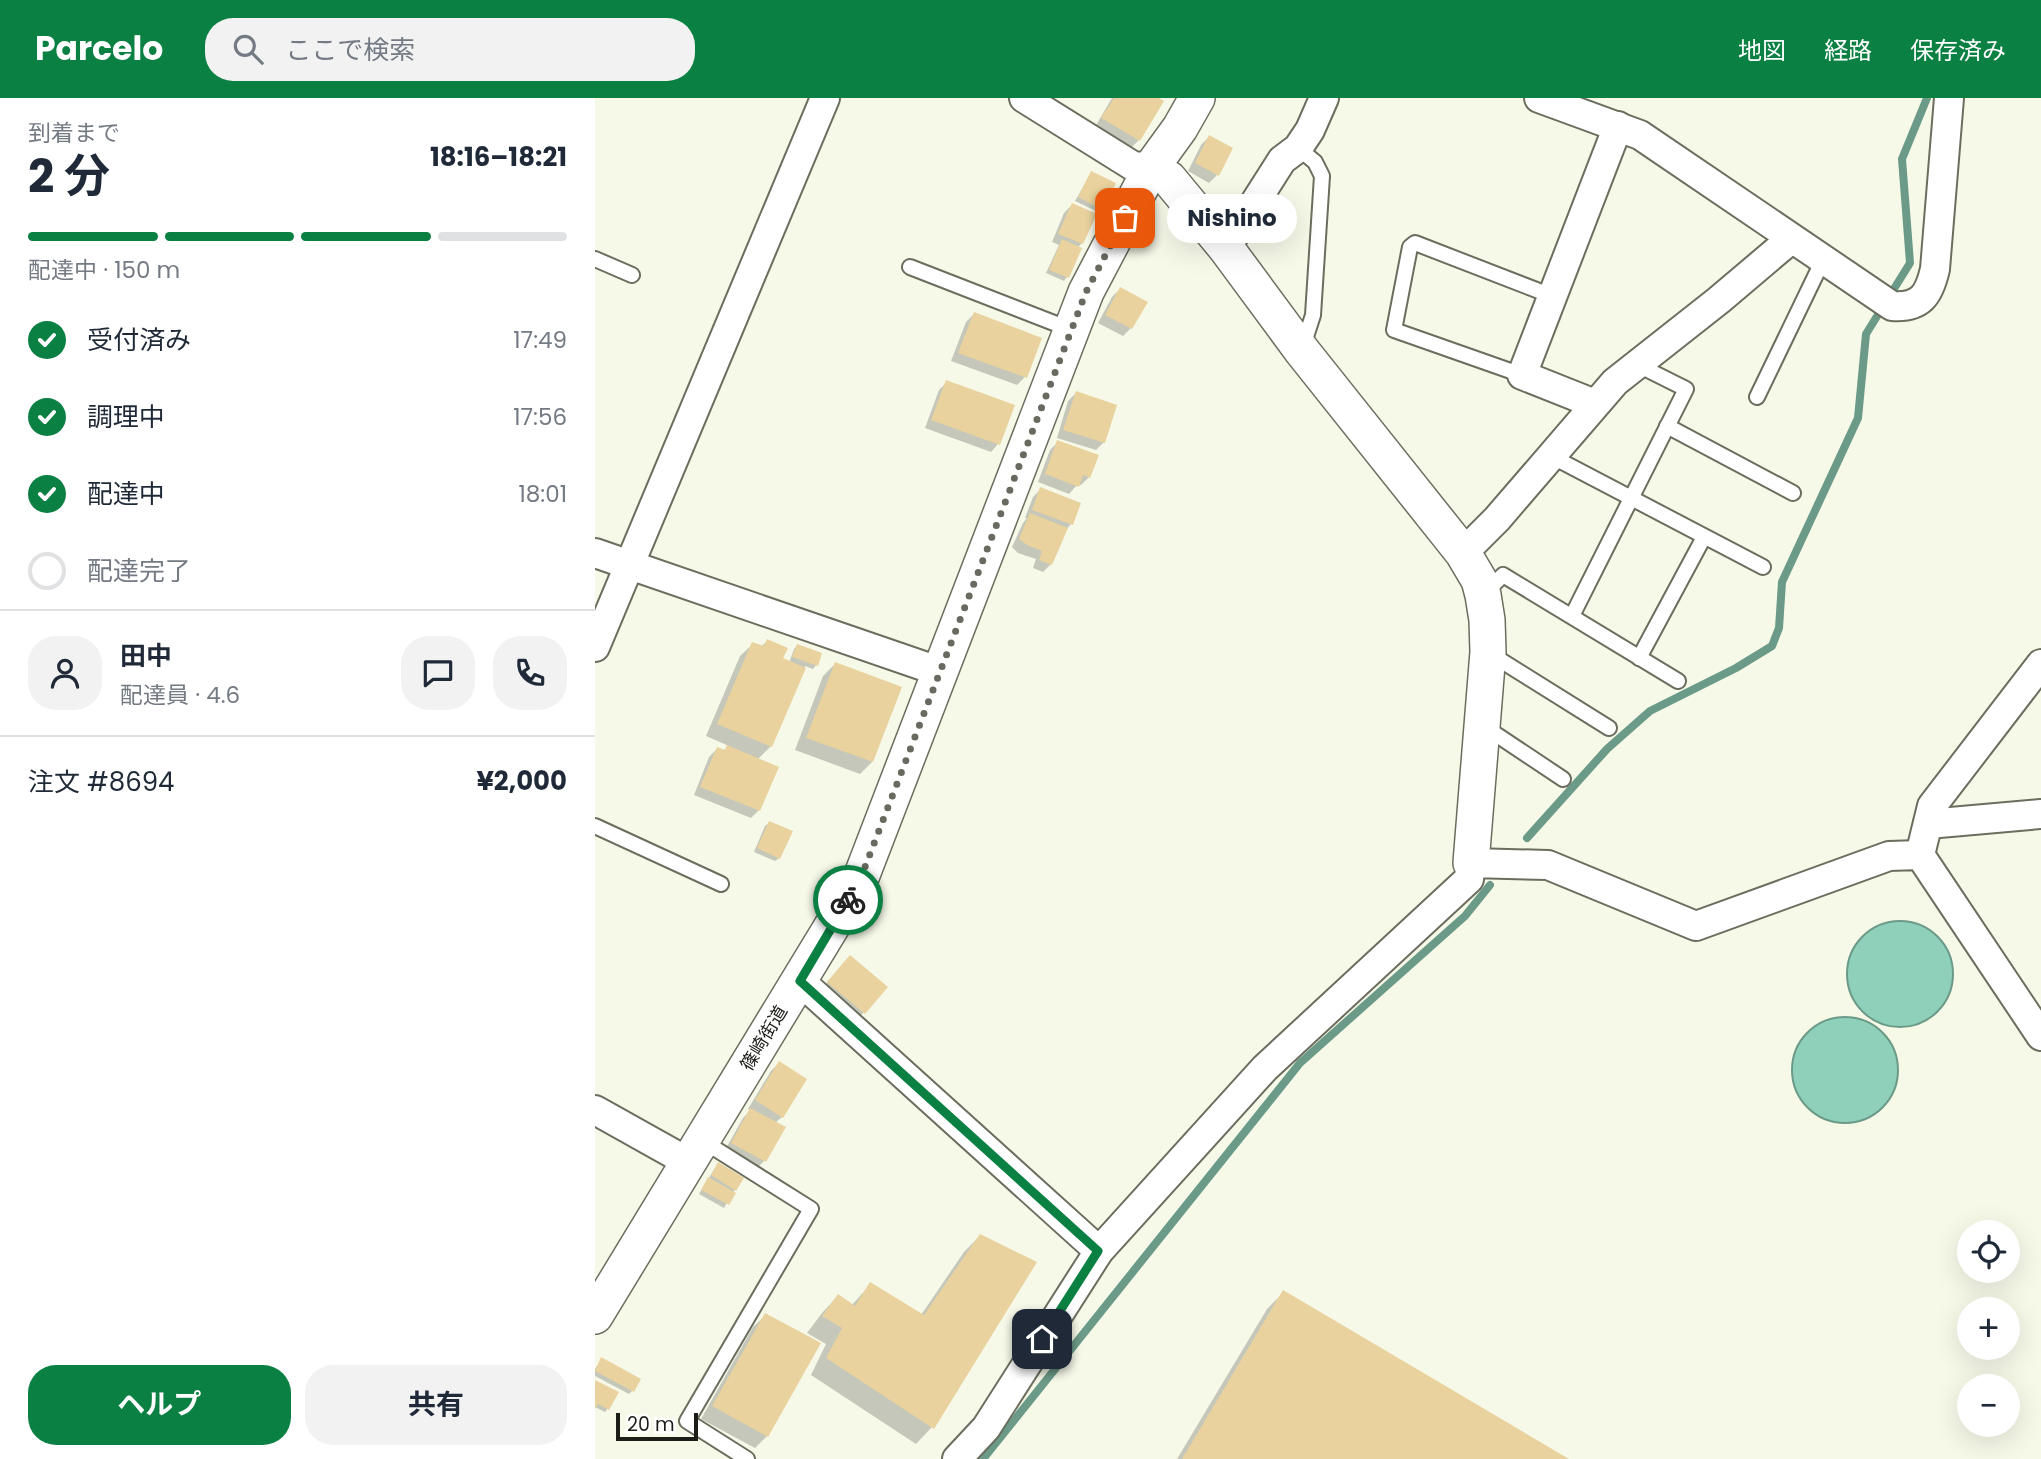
<!DOCTYPE html>
<html lang="ja">
<head>
<meta charset="utf-8">
<style>
	:root { --surface:#fff; --page:#f2f2f3; --text:#1f2937; --muted:#747a83; --line:#e0e1e3; --accent:#0b8043 }
	body { margin:0; font-family:Poppins,"Noto Sans JP",sans-serif; background:var(--page); color:var(--text); height:100vh; display:flex; flex-direction:column; font-size:26px; white-space:nowrap }
	* { box-sizing:border-box; margin:0 }
	p { font-size:23px; color:var(--muted) }
	.icon { flex:none; width:38px; height:38px; fill:none; stroke:currentColor; stroke-width:2; stroke-linecap:round; stroke-linejoin:round }
	.map { position:relative; flex:1; overflow:hidden }
	.sheet { display:flex; flex-direction:column; background:var(--surface); width:595px }
	.sheet>* { flex:none }
	.fabs { position:absolute; left:1362px; top:1122px; display:grid; gap:14px }
	.fabs a { display:grid; place-items:center; width:63px; height:63px; border-radius:50%; background:var(--surface); box-shadow:0 7px 28px #0002; font-size:35px }
	.scale { position:absolute; left:21px; bottom:18px; width:82px; box-sizing:border-box; padding-left:7px; border:4px solid #1c1d17; border-top:0; font-size:19px; line-height:24px; white-space:nowrap; color:#1c1d17; -webkit-text-stroke:5px #fff; paint-order:stroke }
	.pin { position:absolute; display:grid; place-items:center; width:60px; height:60px; color:#fff; margin:-30px; border-radius:14px; box-shadow:0 4px 10px #0006 }
	.courier { position:absolute; display:grid; place-items:center; width:70px; height:70px; margin:-35px; border:5px solid #0b8043; border-radius:50%; background:#fff; color:#222; box-shadow:0 2px 9px #0007 }
	.bubble { position:absolute; height:49px; border-radius:24px; background:var(--surface); box-shadow:0 7px 28px #0002; font-size:23px; font-weight:700; line-height:49px; text-align:center }
	.head em { font-style:normal; font-weight:700 }
	.head div { display:flex; flex-direction:column-reverse }
	.head { display:flex; align-items:center; justify-content:space-between; height:119px; padding:0 28px }
	h1 { font-size:46px; font-weight:700; line-height:52px }
	.bar { display:grid; grid-template-columns:repeat(4,1fr); gap:10px 7px; align-content:center; height:84px; padding:0 28px }
	.bar i { height:9px; border-radius:5px; background:var(--line) }
	.bar .on { background:var(--accent) }
	.bar p { grid-column:span 4 }
	.line { display:flex; align-items:center; gap:18px; padding:0 28px; border-top:2px solid var(--line) }
	.line div { flex:1 }
	.round { display:grid; place-items:center; flex:none; width:74px; height:74px; border-radius:28px; background:var(--page) }
	ol { padding:0 28px; list-style:none }
	li { display:flex; align-items:center; gap:21px; height:77px }
	li p { margin-inline-start:auto }
	li .icon { padding:7px; border-radius:50%; background:var(--accent); color:#fff; stroke-width:4 }
	li:last-child { color:var(--muted) }
	li i { width:38px; height:38px; border:4px solid var(--line); border-radius:50% }
	.primary-button { display:flex; gap:14px; margin-top:auto; padding:14px 28px }
	.primary-button a { flex:1; height:80px; border-radius:28px; background:var(--accent); color:#fff; font-size:28px; font-weight:700; line-height:80px; text-align:center }
	.primary-button a+a { background:var(--page); color:var(--text) }
	header { display:flex; align-items:center; gap:42px; box-sizing:border-box; height:98px; padding:0 35px; background:var(--accent); color:#fff }
	header strong { font-size:33px }
	nav { display:flex; gap:38px; margin-inline-start:auto; font-size:24px }
	.search { width:490px; height:63px; background:var(--page); display:flex; align-items:center; gap:18px; box-sizing:border-box; padding:0 24px; border-radius:28px; color:var(--muted); font-size:26px }
	main { display:flex; flex:1; min-height:0 }
	.map>svg:first-child { display:block }
</style>
</head>
<body>
<header>
<strong>Parcelo</strong>
<div class="search"><svg class="icon" aria-label="search" viewBox="0 0 24 24"><circle cx="10" cy="10" r="6"/><path d="M15 15l6 6"/></svg>ここで検索</div>
<nav><a>地図</a><a>経路</a><a>保存済み</a></nav>
</header>
<main>
<section class="sheet">
<div class="head"><div><h1>2 分</h1><p>到着まで</p></div><em>18:16–18:21</em></div>
<div class="bar"><i class="on"></i><i class="on"></i><i class="on"></i><i></i><p>配達中 · 150 m</p></div>
<ol>
<li><svg class="icon" aria-label="check" viewBox="0 0 24 24"><path d="M5 12l5 5 9-10"/></svg>受付済み<p>17:49</p></li>
<li><svg class="icon" aria-label="check" viewBox="0 0 24 24"><path d="M5 12l5 5 9-10"/></svg>調理中<p>17:56</p></li>
<li><svg class="icon" aria-label="check" viewBox="0 0 24 24"><path d="M5 12l5 5 9-10"/></svg>配達中<p>18:01</p></li>
<li><i></i>配達完了</li>
</ol>
<div class="line" style="height:126px"><a class="round"><svg class="icon" aria-label="person" viewBox="0 0 24 24"><circle cx="12" cy="8" r="4"/><path d="M4 21q1-7 8-7t8 7"/></svg></a><div><b>田中</b><p>配達員 · 4.6</p></div><a class="round"><svg class="icon" aria-label="chat" viewBox="0 0 24 24"><path d="M4 5h16v11H9l-5 4z"/></svg></a><a class="round"><svg class="icon" aria-label="phone" viewBox="0 0 24 24"><path d="M5 4h4l2 5-3 2q2 4 5 5l2-3 5 2v4C11 20 4 13 5 4z"/></svg></a></div>
<div class="line" style="height:91px"><div>注文 #8694</div><b>¥2,000</b></div>
<div class="primary-button"><a>ヘルプ</a><a>共有</a></div>
</section>
<div class="map">
<svg width="1446" height="1361" viewBox="0 0 1446 1361">
	<rect width="100%" height="100%" fill="#f6f9e8"/>
	<g fill="#8ed0b9" stroke="#6c9a88" stroke-width="2">
		<circle cx="1305" cy="876" r="53"/>
		<circle cx="1250" cy="972" r="53"/>
	</g>
	<g fill="#0003">
		<path d="M 517,0 L 560,0 L 544,42 L 536,50 L 500,29 Z"/>
		<path d="M 614,39 L 622,77 L 614,85 L 593,73 L 606,47 Z"/>
		<path d="M 496,75 L 506,111 L 503,114 L 480,103 Z"/>
		<path d="M 477,107 L 487,145 L 482,150 L 485,151 L 472,179 L 469,183 L 451,175 L 464,147 L 457,144 L 469,115 Z"/>
		<path d="M 525,191 L 536,230 L 528,238 L 503,225 L 517,199 Z"/>
		<path d="M 379,216 L 430,279 L 422,287 L 356,263 L 371,224 Z"/>
		<path d="M 352,284 L 403,346 L 396,354 L 330,330 L 344,292 Z"/>
		<path d="M 481,295 L 509,344 L 501,352 L 462,340 L 473,303 Z"/>
		<path d="M 463,344 L 494,379 L 486,387 L 483,386 L 474,396 L 443,384 L 455,352 Z"/>
		<path d="M 446,391 L 484,406 L 476,426 L 469,434 L 456,466 L 448,474 L 438,470 L 441,461 L 423,455 L 417,449 L 428,425 L 432,420 L 430,420 L 438,399 Z"/>
		<path d="M 172,543 L 186,561 L 194,565 L 199,551 L 202,548 L 221,567 L 218,571 L 210,568 L 176,648 L 162,662 L 164,712 L 156,720 L 99,697 L 114,659 L 122,651 L 128,653 L 134,648 L 111,638 L 145,558 L 158,546 L 166,549 Z"/>
		<path d="M 240,566 L 277,664 L 265,676 L 200,652 L 228,578 Z"/>
		<path d="M 174,725 L 184,760 L 180,763 L 159,754 L 170,728 Z"/>
		<path d="M 247,867 L 291,889 L 261,923 L 225,893 Z"/>
		<path d="M 184,965 L 187,1019 L 180,1025 L 188,1029 L 169,1063 L 161,1071 L 129,1054 L 148,1020 L 156,1012 L 153,1011 L 176,973 Z"/>
		<path d="M 120,1070 L 140,1091 L 129,1110 L 104,1096 Z"/>
		<path d="M 385,1138 L 337,1329 L 321,1346 L 216,1277 L 231,1246 L 212,1235 L 227,1215 L 243,1198 L 256,1208 L 275,1187 L 326,1217 L 369,1154 Z"/>
		<path d="M 689,1194 L 970,1361 L 582,1361 L 672,1211 Z"/>
		<path d="M 171,1217 L 172,1338 L 160,1350 L 106,1321 L 158,1229 Z"/>
		<path d="M 7,1261 L 37,1293 L 34,1296 L 0,1278 L 0,1271 Z"/>
		<path d="M 0,1284 L 13,1310 L 10,1314 L 0,1309 Z"/>
	</g>
	<g fill="none" stroke-linecap="round" stroke-linejoin="round">
		<g stroke="#6c9a88" stroke-width="8">
			<path d="M 932,740 L 1012,651 L 1055,613 L 1141,570 L 1177,548 L 1184,530 L 1187,484 L 1263,320 L 1271,236 L 1315,165 L 1307,61 L 1332,0"/>
			<path d="M 388,1361 L 705,965 L 870,818 L 895,787"/>
		</g>
	</g>
	<g fill="#e9d29d">
		<path d="M 519,0 L 564,0 L 569,3 L 545,43 L 506,20 Z"/>
		<path d="M 614,37 L 638,50 L 624,78 L 600,65 Z"/>
		<path d="M 496,73 L 521,85 L 508,112 L 483,99 Z"/>
		<path d="M 477,105 L 502,116 L 488,146 L 463,136 Z"/>
		<path d="M 467,141 L 487,150 L 474,180 L 454,172 Z"/>
		<path d="M 525,189 L 553,204 L 537,231 L 510,217 Z"/>
		<path d="M 379,214 L 447,240 L 432,280 L 363,255 Z"/>
		<path d="M 351,282 L 420,307 L 405,347 L 336,322 Z"/>
		<path d="M 481,293 L 522,307 L 510,345 L 468,332 Z"/>
		<path d="M 462,342 L 504,357 L 495,380 L 488,377 L 484,389 L 450,376 Z"/>
		<path d="M 445,389 L 486,405 L 478,427 L 437,412 Z"/>
		<path d="M 435,415 L 473,430 L 457,467 L 444,462 L 447,453 L 432,447 L 424,441 Z"/>
		<path d="M 172,541 L 193,550 L 188,560 L 211,570 L 177,649 L 122,626 L 157,544 L 169,548 Z"/>
		<path d="M 202,546 L 227,555 L 223,568 L 197,559 Z"/>
		<path d="M 240,564 L 307,589 L 278,664 L 211,640 Z"/>
		<path d="M 132,647 L 184,669 L 165,713 L 105,689 L 122,649 L 130,652 Z"/>
		<path d="M 174,723 L 198,733 L 185,761 L 162,750 Z"/>
		<path d="M 255,857 L 293,889 L 270,916 L 232,884 Z"/>
		<path d="M 184,963 L 212,981 L 188,1020 L 160,1002 Z"/>
		<path d="M 155,1010 L 191,1029 L 171,1064 L 136,1045 Z"/>
		<path d="M 123,1064 L 149,1080 L 141,1093 L 116,1077 Z"/>
		<path d="M 113,1079 L 141,1095 L 134,1107 L 106,1092 Z"/>
		<path d="M 385,1136 L 442,1164 L 339,1331 L 231,1260 L 247,1230 L 227,1218 L 243,1196 L 260,1208 L 275,1184 L 329,1217 Z"/>
		<path d="M 688,1192 L 974,1361 L 587,1361 Z"/>
		<path d="M 170,1215 L 226,1245 L 173,1339 L 117,1308 Z"/>
		<path d="M 6,1259 L 46,1281 L 39,1294 L 0,1273 Z"/>
		<path d="M 0,1282 L 24,1294 L 14,1312 L 3,1306 L 0,1311 Z"/>
	</g>
	<g fill="none" stroke-linecap="round" stroke-linejoin="round">
		<defs>
			<g id="service">
				<path d="M 703,50 L 720,64 L 727,78 L 718,217 L 707,251"/>
				<path d="M 0,161 L 37,177"/>
				<path d="M 315,169 L 477,232"/>
				<path d="M 927,277 L 799,232 L 815,149 L 820,145 L 957,198"/>
				<path d="M 1162,299 L 1228,162"/>
				<path d="M 1072,328 L 1198,395"/>
				<path d="M 956,358 L 1168,469"/>
				<path d="M 889,496 L 908,477 L 1083,583"/>
				<path d="M 977,518 L 1091,291 L 1041,266"/>
				<path d="M 894,555 L 1014,630"/>
				<path d="M 1044,560 L 1109,439"/>
				<path d="M 887,627 L 968,681"/>
				<path d="M 0,728 L 126,786"/>
				<path d="M 108,1043 L 216,1111 L 92,1323 L 152,1361"/>
			</g>
			<g id="minor">
				<path d="M 429,0 L 538,68 L 556,70"/>
				<path d="M 944,0 L 1045,37 L 1297,208 C 1326,210 1334,197 1340,171 L 1354,0"/>
				<path d="M 631,150 L 687,62 L 703,50 L 715,32 L 729,0"/>
				<path d="M 1000,306 L 927,277 L 1023,28"/>
				<path d="M 0,455 L 346,574"/>
				<path d="M 868,455 L 902,421 L 1020,284 L 1124,202 L 1196,141"/>
				<path d="M 0,549 L 230,0"/>
				<path d="M 1333,726 L 1446,716"/>
				<path d="M 1325,757 L 1337,708 L 1446,566"/>
				<path d="M 205,883 L 504,1153"/>
				<path d="M 0,1012 L 93,1064"/>
				<path d="M 362,1361 L 391,1330 L 504,1153 L 670,970 L 874,781 L 876,765 L 953,767 L 1101,828 L 1294,758 L 1325,757 L 1446,938"/>
			</g>
			<g id="tertiary">
				<path d="M 556,70 L 574,81 L 631,150 L 707,253 L 868,455 L 884,482 L 888,497 L 892,522 L 893,554 L 876,765"/>
				<path d="M 0,1218 L 265,782 L 491,194 L 556,70 L 585,30 L 602,0"/>
			</g>
		</defs>
		<use href="#service" stroke="#6b6d5e" stroke-width="18"/>
		<use href="#minor" stroke="#6b6d5e" stroke-width="32"/>
		<use href="#tertiary" stroke="#6b6d5e" stroke-width="38"/>
		<use href="#service" stroke="#fff" stroke-width="14"/>
		<use href="#minor" stroke="#fff" stroke-width="28"/>
		<use href="#tertiary" stroke="#fff" stroke-width="35"/>
	</g>
	<g fill="none" stroke-linecap="round" stroke-linejoin="round">
		<path stroke="#686a60" stroke-width="7" stroke-dasharray="0 12.6" d="M 253,802 L 265,782 L 491,194 L 530,120"/>
		<path stroke="#0b8043" stroke-width="9" d="M 253,802 L 205,883 L 503,1153 L 447,1241"/>
	</g>
	<g text-anchor="middle" stroke-width="5" stroke-linejoin="round" paint-order="stroke">
		<g font-size="18" fill="#1c1d17" stroke="#fff">
			<text transform="translate(169 940) rotate(-59)" y="6">篠崎街道</text>
		</g>
	</g>
</svg>
<div class="fabs">
<a><svg class="icon" aria-label="locate" viewBox="0 0 24 24"><circle cx="12" cy="12" r="6"/><path d="M12 2v4M12 18v4M2 12h4M18 12h4"/></svg></a>
<a>+</a>
<a>−</a>
</div>
<div class="scale">20 m</div>
<div class="pin" style="left:530px;top:120px;background:#ea580c"><svg class="icon" aria-label="bag" viewBox="0 0 24 24"><path d="M5 8h14l-1 12H6zM9 8a3 3 0 0 1 6 0"/></svg></div>
<div class="pin" style="left:447px;top:1241px;background:#1f2937"><svg class="icon" aria-label="home" viewBox="0 0 24 24"><path d="M3 11l9-7 9 7M6 9v11h12V9"/></svg></div>
<div class="courier" style="left:253px;top:802px"><svg class="icon" aria-label="bike" viewBox="0 0 24 24"><circle cx="6" cy="16" r="4"/><circle cx="18" cy="16" r="4"/><path d="M6 16l4-8h5l3 8M10 8l3 8H6M13 5h3"/></svg></div>
<div class="bubble" style="left:572px;top:96px;width:130px">Nishino</div>
</div>
</main>
</body>
</html>
